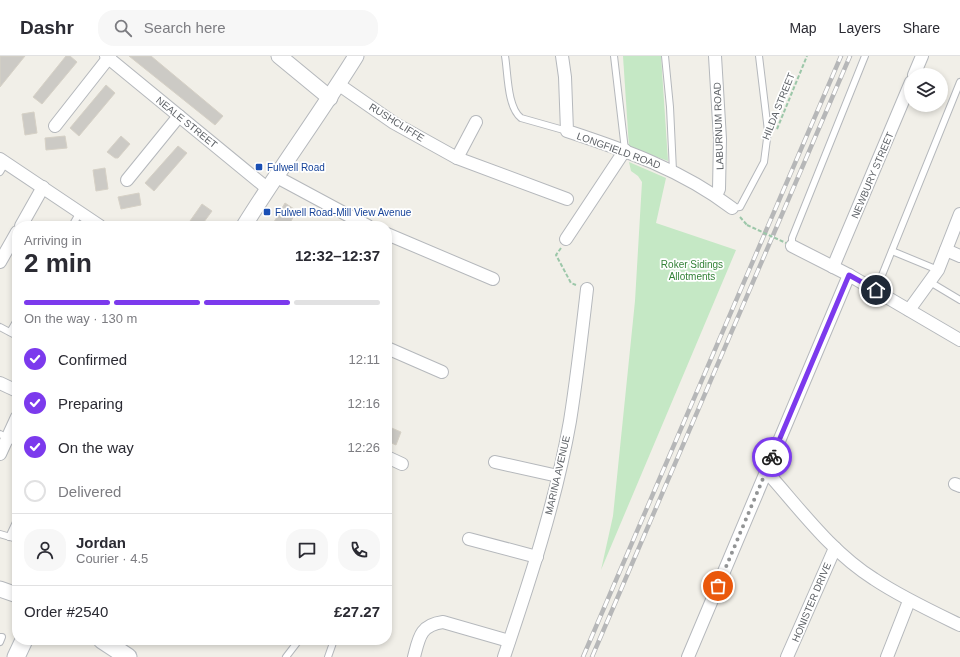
<!DOCTYPE html>
<html lang="en">
<head>
<meta charset="utf-8">
<style>
	:root { --surface:#fff; --page:#f7f7f7; --text:#2b2b33; --muted:#7c7c81; --line:#e1e1e2; --accent:#7c3aed }
	body { margin:0; font-family:Helvetica,sans-serif; background:var(--page); color:var(--text); height:100vh; display:flex; flex-direction:column; font-size:15px; white-space:nowrap }
	* { box-sizing:border-box; margin:0 }
	p { font-size:13px; color:var(--muted) }
	.icon { flex:none; width:22px; height:22px; fill:none; stroke:currentColor; stroke-width:2; stroke-linecap:round; stroke-linejoin:round }
	.map { position:relative; flex:1; overflow:hidden }
	.side { position:absolute; left:12px; top:165px; width:380px; height:424px; display:flex; flex-direction:column; background:var(--surface); border-radius:16px; box-shadow:0 2px 6px #0003 }
	.side>* { flex:none }
	.fabs { position:absolute; left:904px; top:12px; display:grid; gap:8px }
	.fabs a { display:grid; place-items:center; width:44px; height:44px; border-radius:50%; background:var(--surface); box-shadow:0 2px 6px #0003; font-size:20px }
	.pin { position:absolute; display:grid; place-items:center; width:34px; height:34px; color:#fff; margin:-17px; border:2px solid #fff; border-radius:50%; box-shadow:0 1px 4px #0007 }
	.courier { position:absolute; display:grid; place-items:center; width:40px; height:40px; margin:-20px; border:3px solid #7c3aed; border-radius:50%; background:#fff; color:#222; box-shadow:0 1px 5px #0007 }
	.overview em { font-style:normal; font-weight:800 }
	.overview div { display:flex; flex-direction:column-reverse }
	.overview { display:flex; align-items:center; justify-content:space-between; height:68px; padding:0 12px }
	h1 { font-size:26px; font-weight:800; line-height:30px }
	.bar { display:grid; grid-template-columns:repeat(4,1fr); gap:6px 4px; align-content:center; height:48px; padding:0 12px }
	.bar i { height:5px; border-radius:3px; background:var(--line) }
	.bar .on { background:var(--accent) }
	.bar p { grid-column:span 4 }
	.line { display:flex; align-items:center; gap:10px; padding:0 12px; border-top:1px solid var(--line) }
	.line div { flex:1 }
	.round { display:grid; place-items:center; flex:none; width:42px; height:42px; border-radius:16px; background:var(--page) }
	ol { padding:0 12px; list-style:none }
	li { display:flex; align-items:center; gap:12px; height:44px }
	li p { margin-inline-start:auto }
	li .icon { padding:4px; border-radius:50%; background:var(--accent); color:#fff; stroke-width:4 }
	li:last-child { color:var(--muted) }
	li i { width:22px; height:22px; border:2px solid var(--line); border-radius:50% }
	header { display:flex; align-items:center; gap:24px; box-sizing:border-box; height:56px; padding:0 20px; background:var(--surface); border-bottom:1px solid var(--line) }
	header strong { font-size:19px }
	nav { display:flex; gap:22px; margin-inline-start:auto; font-size:14px }
	.search { width:280px; height:36px; background:var(--page); display:flex; align-items:center; gap:10px; box-sizing:border-box; padding:0 14px; border-radius:16px; color:var(--muted); font-size:15px }
	.map>svg:first-child { display:block }
</style>
</head>
<body>
<header>
<strong>Dashr</strong>
<div class="search"><svg class="icon" aria-label="search" viewBox="0 0 24 24"><circle cx="10" cy="10" r="6"/><path d="M15 15l6 6"/></svg>Search here</div>
<nav><a>Map</a><a>Layers</a><a>Share</a></nav>
</header>
<div class="map">
<svg width="960" height="601" viewBox="0 0 960 601">
	<rect width="100%" height="100%" fill="#f1efe8"/>
	<g fill="#c5e8c5">
		<path d="M 623,0 L 661,0 L 668,105 L 629,91 Z"/>
		<path d="M 629,106 L 666,122 L 656,167 L 736,194 L 601,514 L 613,460 L 635,245 L 642,126 L 638,120 L 631,115 Z"/>
	</g>
	<g fill="#cccac5" stroke="#d6d1c6">
		<path d="M 0,0 L 25,0 L 0,31 Z"/>
		<path d="M 66,0 L 70,0 L 77,6 L 42,48 L 33,41 Z"/>
		<path d="M 129,0 L 151,0 L 223,60 L 215,69 Z"/>
		<path d="M 106,29 L 115,37 L 79,80 L 70,72 Z"/>
		<path d="M 34,56 L 37,77 L 25,79 L 22,58 Z"/>
		<path d="M 65,80 L 67,92 L 46,94 L 45,82 Z"/>
		<path d="M 121,80 L 130,88 L 118,102 L 115,102 L 107,96 Z"/>
		<path d="M 178,90 L 187,97 L 154,135 L 145,127 Z"/>
		<path d="M 105,112 L 108,133 L 96,135 L 93,114 Z"/>
		<path d="M 139,137 L 141,149 L 121,153 L 118,141 Z"/>
		<path d="M 285,147 L 297,155 L 288,170 L 281,170 L 274,166 Z"/>
		<path d="M 202,148 L 212,155 L 201,170 L 196,170 L 190,165 Z"/>
		<path d="M 387,370 L 401,376 L 396,389 L 387,385 Z"/>
	</g>
	<g fill="none" stroke-linecap="round" stroke-linejoin="round">
		<defs>
			<g id="service">
				<path d="M 505,0 C 508,17 507,51 521,62 L 567,75"/>
				<path d="M 614,0 L 625,94"/>
				<path d="M 665,0 L 670,51 L 673,115"/>
				<path d="M 0,116 L 6,106"/>
				<path d="M 732,152 L 740,151 L 764,106 L 768,75 L 759,0"/>
				<path d="M 72,170 L 80,156"/>
				<path d="M 792,190 L 792,182 L 865,0"/>
				<path d="M 892,195 L 938,214"/>
				<path d="M 930,226 L 960,244"/>
				<path d="M 876,234 L 960,26"/>
				<path d="M 0,271 L 17,280"/>
				<path d="M 10,276 L 17,264"/>
				<path d="M 0,378 L 17,387"/>
				<path d="M 0,478 L 17,483"/>
				<path d="M 9,481 L 17,464"/>
				<path d="M 0,581 L 2,581 L 0,586"/>
				<path d="M 286,601 L 299,584"/>
				<path d="M 328,601 L 334,584"/>
			</g>
			<g id="minor">
				<path d="M 106,0 L 268,133"/>
				<path d="M 562,0 L 565,21 L 567,75 C 625,94 682,114 732,152"/>
				<path d="M 715,0 L 720,83 L 719,133 L 716,140"/>
				<path d="M 914,19 L 922,0"/>
				<path d="M 338,28 L 394,67 L 457,102 L 567,143"/>
				<path d="M 55,70 L 110,0"/>
				<path d="M 457,102 L 476,66"/>
				<path d="M 0,103 L 100,170"/>
				<path d="M 275,120 L 368,170"/>
				<path d="M 127,124 L 179,60"/>
				<path d="M 21,170 L 43,131"/>
				<path d="M 387,178 L 493,223"/>
				<path d="M 566,183 L 625,94"/>
				<path d="M 792,190 L 849,219 L 960,284"/>
				<path d="M 946,194 L 960,200"/>
				<path d="M 0,206 L 17,176"/>
				<path d="M 833,211 L 911,26"/>
				<path d="M 909,254 L 938,214 L 960,158"/>
				<path d="M 387,292 L 442,316"/>
				<path d="M 0,327 L 17,335"/>
				<path d="M 0,398 L 17,361"/>
				<path d="M 387,401 L 402,408"/>
				<path d="M 495,406 L 558,420"/>
				<path d="M 766,415 C 800,453 831,496 874,523 C 901,541 931,555 960,569"/>
				<path d="M 955,428 L 960,430"/>
				<path d="M 469,483 L 537,501"/>
				<path d="M 414,601 C 419,582 420,569 443,566 L 509,585"/>
				<path d="M 504,601 C 530,524 556,445 570,365 C 577,321 582,277 587,233"/>
				<path d="M 688,601 L 849,219"/>
				<path d="M 787,601 L 835,492"/>
				<path d="M 887,601 L 909,545"/>
			</g>
			<g id="tertiary">
				<path d="M 279,0 L 330,42"/>
				<path d="M 244,170 C 280,112 320,58 356,0"/>
				<path d="M 0,533 L 17,539"/>
			</g>
			<g id="secondary">
				<path d="M 102,584 L 128,601"/>
				<path d="M 16,601 L 24,584"/>
			</g>
		</defs>
		<use href="#service" stroke="#b5b8bc" stroke-width="8"/>
		<use href="#minor" stroke="#b5b8bc" stroke-width="14"/>
		<use href="#tertiary" stroke="#b5b8bc" stroke-width="17"/>
		<use href="#secondary" stroke="#b6babf" stroke-width="19"/>
		<g stroke="#9cc7a9" stroke-width="2" stroke-dasharray="4 2" stroke-linecap="butt">
			<path d="M 777,73 L 807,0"/>
			<path d="M 740,161 L 747,169"/>
			<path d="M 561,192 L 556,199 L 571,227 L 576,229"/>
		</g>
		<use href="#service" stroke="#fff" stroke-width="6"/>
		<use href="#minor" stroke="#fff" stroke-width="12"/>
		<use href="#tertiary" stroke="#fff" stroke-width="15"/>
		<use href="#secondary" stroke="#fff" stroke-width="17"/>
		<defs>
			<g id="rail">
				<path d="M 583,601 L 841,0"/>
				<path d="M 592,601 L 850,0"/>
			</g>
		</defs>
		<use href="#rail" stroke="#b6b7b8" stroke-width="4.5"/>
		<use href="#rail" stroke="#fff" stroke-width="3" stroke-dasharray="9" stroke-linecap="butt"/>
		<path stroke="#9cc7a9" stroke-width="2" stroke-dasharray="4 2" stroke-linecap="butt" d="M 747,169 L 786,187"/>
	</g>
	<g fill="none" stroke-linecap="round" stroke-linejoin="round">
		<path stroke="#929495" stroke-width="4" stroke-dasharray="0 7.2" d="M 718,530 L 772,401"/>
		<path stroke="#7c3aed" stroke-width="5" d="M 772,401 L 849,219 L 876,234"/>
	</g>
	<g fill="#1a4fb4" stroke="#fff" stroke-width="1.5">
		<rect x="255" y="107" width="8" height="8" rx="2"/>
		<rect x="263" y="152" width="8" height="8" rx="2"/>
	</g>
	<g text-anchor="middle" stroke-width="3.5" stroke-linejoin="round" paint-order="stroke">
		<g font-size="10" fill="#5f6368" stroke="#fff">
			<text transform="translate(778 50) rotate(-68)" y="4">HILDA STREET</text>
			<text transform="translate(187 66) rotate(39)" y="4">NEALE STREET</text>
			<text transform="translate(397 66) rotate(32)" y="4">RUSHCLIFFE</text>
			<text transform="translate(718 70) rotate(-92)" y="4">LABURNUM ROAD</text>
			<text transform="translate(619 94) rotate(20)" y="4">LONGFIELD ROAD</text>
			<text transform="translate(872 119) rotate(-67)" y="4">NEWBURY STREET</text>
			<text transform="translate(557 419) rotate(-77)" y="4">MARINA AVENUE</text>
			<text transform="translate(811 546) rotate(-67)" y="4">HONISTER DRIVE</text>
		</g>
		<g font-size="10" fill="#164399" stroke="#fff" text-anchor="start">
			<text x="267" y="115">Fulwell Road</text>
			<text x="275" y="160">Fulwell Road-Mill View Avenue</text>
		</g>
		<g font-size="10" fill="#348238" stroke="#fff">
			<text x="692" y="212">Roker Sidings<tspan x="692" dy="12">Allotments</tspan></text>
		</g>
	</g>
</svg>
<div class="fabs">
<a><svg class="icon" aria-label="layers" viewBox="0 0 24 24"><path d="M12 4l9 5-9 5-9-5zM3 14l9 5 9-5"/></svg></a>
</div>
<div class="pin" style="left:718px;top:530px;background:#ea580c"><svg class="icon" aria-label="bag" viewBox="0 0 24 24"><path d="M5 8h14l-1 12H6zM9 8a3 3 0 0 1 6 0"/></svg></div>
<div class="pin" style="left:876px;top:234px;background:#1f2937"><svg class="icon" aria-label="home" viewBox="0 0 24 24"><path d="M3 11l9-7 9 7M6 9v11h12V9"/></svg></div>
<div class="courier" style="left:772px;top:401px"><svg class="icon" aria-label="bike" viewBox="0 0 24 24"><circle cx="6" cy="16" r="4"/><circle cx="18" cy="16" r="4"/><path d="M6 16l4-8h5l3 8M10 8l3 8H6M13 5h3"/></svg></div>
<section class="side">
<div class="overview"><div><h1>2 min</h1><p>Arriving in</p></div><em>12:32–12:37</em></div>
<div class="bar"><i class="on"></i><i class="on"></i><i class="on"></i><i></i><p>On the way · 130 m</p></div>
<ol>
<li><svg class="icon" aria-label="check" viewBox="0 0 24 24"><path d="M5 12l5 5 9-10"/></svg>Confirmed<p>12:11</p></li>
<li><svg class="icon" aria-label="check" viewBox="0 0 24 24"><path d="M5 12l5 5 9-10"/></svg>Preparing<p>12:16</p></li>
<li><svg class="icon" aria-label="check" viewBox="0 0 24 24"><path d="M5 12l5 5 9-10"/></svg>On the way<p>12:26</p></li>
<li><i></i>Delivered</li>
</ol>
<div class="line" style="height:72px"><a class="round"><svg class="icon" aria-label="person" viewBox="0 0 24 24"><circle cx="12" cy="8" r="4"/><path d="M4 21q1-7 8-7t8 7"/></svg></a><div><b>Jordan</b><p>Courier · 4.5</p></div><a class="round"><svg class="icon" aria-label="chat" viewBox="0 0 24 24"><path d="M4 5h16v11H9l-5 4z"/></svg></a><a class="round"><svg class="icon" aria-label="phone" viewBox="0 0 24 24"><path d="M5 4h4l2 5-3 2q2 4 5 5l2-3 5 2v4C11 20 4 13 5 4z"/></svg></a></div>
<div class="line" style="height:52px"><div>Order #2540</div><b>£27.27</b></div>
</section>
</div>
</body>
</html>
